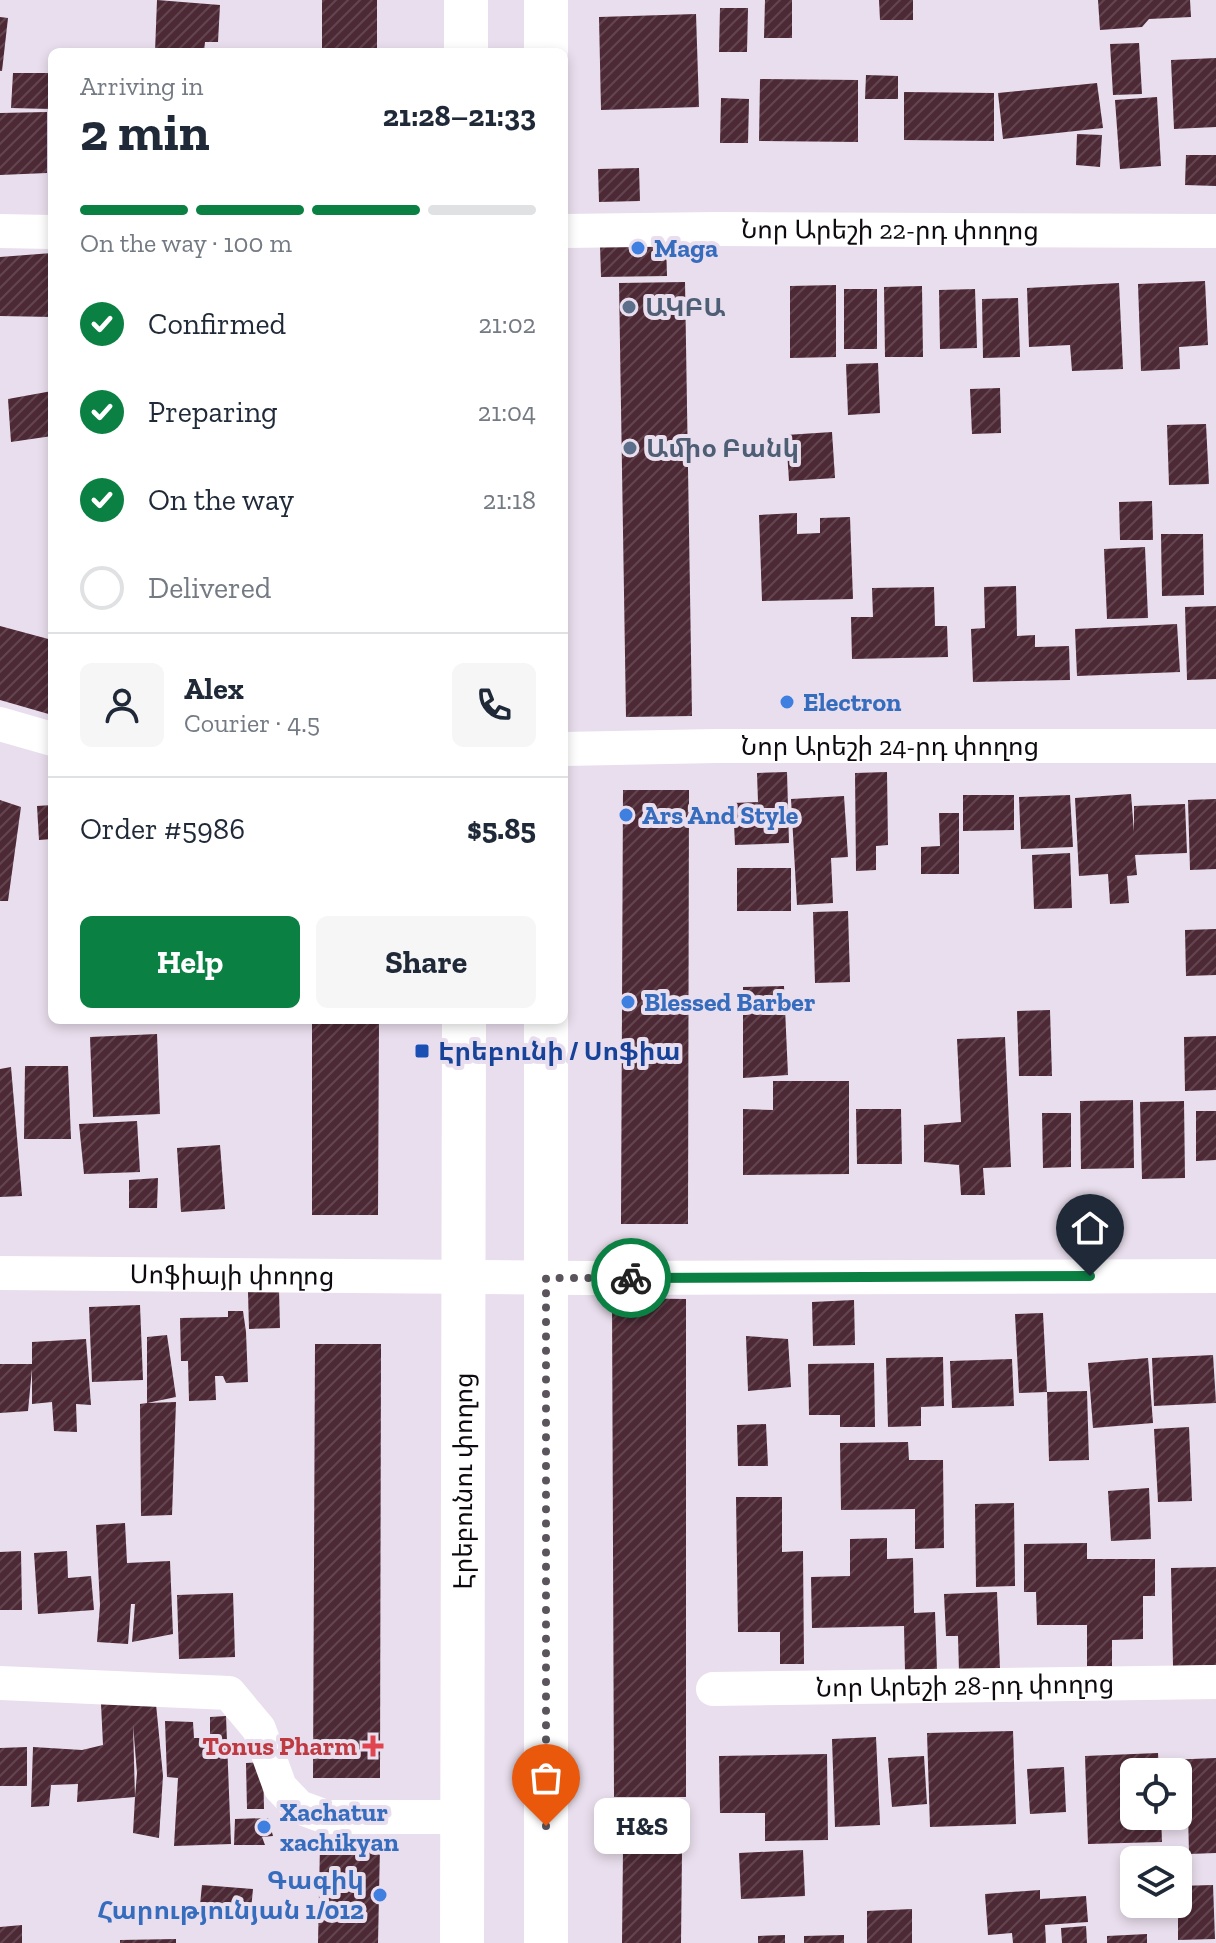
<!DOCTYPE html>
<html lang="en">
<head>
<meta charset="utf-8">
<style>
	:root { --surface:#fff; --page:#f6f6f7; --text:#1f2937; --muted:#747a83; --line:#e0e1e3; --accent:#0b8043 }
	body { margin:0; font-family:"Zilla Slab","Noto Sans Armenian",serif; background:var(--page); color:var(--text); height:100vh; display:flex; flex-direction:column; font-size:30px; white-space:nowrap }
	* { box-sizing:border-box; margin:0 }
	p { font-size:26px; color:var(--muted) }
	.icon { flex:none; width:44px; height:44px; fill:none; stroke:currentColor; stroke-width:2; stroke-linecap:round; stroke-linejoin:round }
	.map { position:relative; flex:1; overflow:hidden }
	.details { position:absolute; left:48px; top:48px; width:520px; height:976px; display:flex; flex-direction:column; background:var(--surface); border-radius:12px; box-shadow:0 4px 12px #0003 }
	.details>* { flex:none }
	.controls { position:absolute; left:1120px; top:1758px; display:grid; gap:16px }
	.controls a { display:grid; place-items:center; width:72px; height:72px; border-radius:12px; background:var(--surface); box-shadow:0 4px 12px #0003; font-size:40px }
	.pin { position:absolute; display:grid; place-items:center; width:68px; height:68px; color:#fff; margin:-82px -34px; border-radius:50% 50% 50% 0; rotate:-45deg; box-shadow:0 0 8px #0007 }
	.pin .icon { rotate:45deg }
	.courier { position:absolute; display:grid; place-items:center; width:80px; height:80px; margin:-40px; border:6px solid #0b8043; border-radius:50%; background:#fff; color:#222; box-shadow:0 2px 10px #0007 }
	.bubble { position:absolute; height:56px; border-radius:12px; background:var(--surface); box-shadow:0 4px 12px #0003; font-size:26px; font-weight:700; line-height:56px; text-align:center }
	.overview em { font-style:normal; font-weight:700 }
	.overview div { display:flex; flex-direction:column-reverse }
	.overview { display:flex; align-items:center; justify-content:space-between; height:136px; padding:0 32px }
	h1 { font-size:52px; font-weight:700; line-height:60px }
	.bar { display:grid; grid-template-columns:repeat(4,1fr); gap:12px 8px; align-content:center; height:96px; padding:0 32px }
	.bar i { height:10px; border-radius:6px; background:var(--line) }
	.bar .on { background:var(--accent) }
	.bar p { grid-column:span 4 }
	.line { display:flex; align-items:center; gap:20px; padding:0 32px; border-top:2px solid var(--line) }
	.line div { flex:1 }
	.round { display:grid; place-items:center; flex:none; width:84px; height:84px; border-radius:12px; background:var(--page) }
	ol { padding:0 32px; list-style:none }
	li { display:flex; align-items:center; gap:24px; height:88px }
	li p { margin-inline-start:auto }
	li .icon { padding:8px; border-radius:50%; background:var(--accent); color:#fff; stroke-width:4 }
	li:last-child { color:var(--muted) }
	li i { width:44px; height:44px; border:4px solid var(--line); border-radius:50% }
	.action { display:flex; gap:16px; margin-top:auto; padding:16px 32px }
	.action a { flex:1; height:92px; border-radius:12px; background:var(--accent); color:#fff; font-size:32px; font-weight:700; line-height:92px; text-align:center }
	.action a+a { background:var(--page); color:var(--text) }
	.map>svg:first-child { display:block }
</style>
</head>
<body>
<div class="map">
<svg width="1216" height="1943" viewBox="0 0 1216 1943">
	<defs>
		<pattern id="building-hatch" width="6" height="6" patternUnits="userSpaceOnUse" patternTransform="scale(2)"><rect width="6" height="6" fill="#4d2935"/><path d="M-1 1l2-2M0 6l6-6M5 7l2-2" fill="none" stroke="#62454f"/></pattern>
	</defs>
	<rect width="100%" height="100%" fill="#e9deed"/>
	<g fill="url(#building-hatch)" fill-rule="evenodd">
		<path d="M 157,0 L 220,5 L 218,42 L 205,42 L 204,52 L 155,52 Z"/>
		<rect x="322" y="0" width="55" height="52"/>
		<path d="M 765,0 L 792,0 L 792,38 L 764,38 Z"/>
		<path d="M 879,0 L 913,0 L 913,20 L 880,20 Z"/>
		<path d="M 1098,0 L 1190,0 L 1191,17 L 1149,19 L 1142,27 L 1100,30 Z"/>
		<path d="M 720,8 L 748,8 L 747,52 L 719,52 Z"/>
		<path d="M 696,14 L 699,107 L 601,110 L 599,17 Z"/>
		<path d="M 0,17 L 8,18 L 2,71 L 0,71 Z"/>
		<path d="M 1139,43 L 1142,94 L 1113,95 L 1110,44 Z"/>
		<path d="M 1216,58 L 1216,127 L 1174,129 L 1171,60 Z"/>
		<path d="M 13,73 L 52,73 L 51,109 L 11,108 Z"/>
		<path d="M 866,75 L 898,76 L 898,99 L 865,99 Z"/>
		<path d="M 760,79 L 858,80 L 858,142 L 759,141 Z"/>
		<path d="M 1097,83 L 1103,128 L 1003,139 L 998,93 Z"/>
		<path d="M 904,92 L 994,93 L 994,141 L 904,140 Z"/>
		<path d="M 1157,97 L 1161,166 L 1120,169 L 1115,100 Z"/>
		<path d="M 721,98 L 749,99 L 748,143 L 720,143 Z"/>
		<path d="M 47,112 L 47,173 L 0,175 L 0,113 Z"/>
		<path d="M 1077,134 L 1102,135 L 1100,167 L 1076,165 Z"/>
		<path d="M 1186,155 L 1216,155 L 1216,186 L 1185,185 Z"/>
		<path d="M 639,168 L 640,201 L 599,202 L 598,169 Z"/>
		<path d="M 666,244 L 667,276 L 601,277 L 600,245 Z"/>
		<path d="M 52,253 L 52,317 L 0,316 L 0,257 Z"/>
		<path d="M 1205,281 L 1208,345 L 1179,347 L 1180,369 L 1141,371 L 1138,284 Z"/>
		<path d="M 685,282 L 692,716 L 626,717 L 619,283 Z"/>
		<path d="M 1119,283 L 1123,369 L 1072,371 L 1070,345 L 1029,347 L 1027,288 Z"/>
		<path d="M 836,285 L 836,357 L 790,358 L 790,286 Z"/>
		<path d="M 922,286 L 923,357 L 885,357 L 884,287 Z"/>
		<rect x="844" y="289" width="33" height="60"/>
		<path d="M 975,289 L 977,348 L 940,349 L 939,290 Z"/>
		<path d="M 1018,298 L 1020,357 L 983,358 L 982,299 Z"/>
		<path d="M 878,363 L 880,413 L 848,415 L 846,364 Z"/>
		<path d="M 1000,388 L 1001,433 L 972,434 L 970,389 Z"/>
		<path d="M 52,391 L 52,436 L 11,442 L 8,399 Z"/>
		<path d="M 1206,424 L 1209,484 L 1169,485 L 1167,425 Z"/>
		<path d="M 832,432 L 835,478 L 789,481 L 786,435 Z"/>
		<path d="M 1152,501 L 1153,540 L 1120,540 L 1119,502 Z"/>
		<path d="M 797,513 L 797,534 L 820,533 L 820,518 L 850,517 L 853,599 L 762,601 L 759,515 Z"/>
		<path d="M 1161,534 L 1203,534 L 1204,595 L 1162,596 Z"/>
		<path d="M 1145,547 L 1148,618 L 1107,619 L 1104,549 Z"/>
		<path d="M 1016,586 L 1017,636 L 1035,635 L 1035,647 L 1069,646 L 1070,680 L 973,682 L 971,629 L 985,628 L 984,587 Z"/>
		<path d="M 934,587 L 935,626 L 947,626 L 948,657 L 852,659 L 851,617 L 873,617 L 872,588 Z"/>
		<path d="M 1216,606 L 1216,679 L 1187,680 L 1185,607 Z"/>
		<path d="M 1177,624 L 1180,672 L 1077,676 L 1075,629 Z"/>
		<path d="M 0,626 L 52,640 L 52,715 L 0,700 Z"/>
		<path d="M 787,772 L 789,843 L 735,845 L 733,803 L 758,802 L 757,773 Z"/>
		<path d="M 887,772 L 888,845 L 876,846 L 876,870 L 856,871 L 855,773 Z"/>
		<path d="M 623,790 L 689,790 L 688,1224 L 621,1224 Z"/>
		<path d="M 1131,794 L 1134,832 L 1134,806 L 1185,804 L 1187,853 L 1135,855 L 1137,875 L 1127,876 L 1129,903 L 1110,904 L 1108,874 L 1079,876 L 1075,798 Z"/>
		<path d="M 963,795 L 1014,795 L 1014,830 L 963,831 Z"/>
		<path d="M 1070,795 L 1073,847 L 1021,849 L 1019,797 Z"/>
		<path d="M 844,796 L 848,857 L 831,858 L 833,903 L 797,905 L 791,799 Z"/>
		<path d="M 1216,799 L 1216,869 L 1190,870 L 1188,800 Z"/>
		<path d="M 0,800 L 21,807 L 8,901 L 0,901 Z"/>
		<path d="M 52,805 L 52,839 L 39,840 L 37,806 Z"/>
		<path d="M 939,813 L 959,813 L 959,874 L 921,874 L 921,847 L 940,846 Z"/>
		<path d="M 1070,853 L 1072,908 L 1034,909 L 1032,855 Z"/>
		<rect x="737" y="868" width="54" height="43"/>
		<path d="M 848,911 L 850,982 L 815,983 L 813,912 Z"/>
		<path d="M 1216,929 L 1216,975 L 1186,976 L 1185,930 Z"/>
		<path d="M 784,986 L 788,1075 L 743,1078 L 743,987 Z"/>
		<path d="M 1050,1010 L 1052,1076 L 1019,1076 L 1017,1011 Z"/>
		<path d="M 312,1020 L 379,1020 L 378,1215 L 312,1215 Z"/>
		<path d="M 157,1034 L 160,1114 L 93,1117 L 90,1037 Z"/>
		<path d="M 1216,1036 L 1216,1090 L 1185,1091 L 1184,1037 Z"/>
		<path d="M 1005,1037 L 1011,1167 L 983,1168 L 985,1195 L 961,1195 L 959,1165 L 924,1162 L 924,1125 L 961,1122 L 957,1039 Z"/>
		<path d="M 25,1066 L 68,1066 L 71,1139 L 24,1139 Z"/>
		<path d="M 11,1067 L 22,1196 L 0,1197 L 0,1069 Z"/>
		<path d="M 773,1081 L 849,1081 L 849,1174 L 743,1175 L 743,1109 L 773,1110 Z"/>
		<path d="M 1133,1100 L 1134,1168 L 1081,1169 L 1080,1101 Z"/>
		<path d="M 1184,1101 L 1185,1178 L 1142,1179 L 1140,1102 Z"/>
		<path d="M 856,1109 L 901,1109 L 902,1164 L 857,1164 Z"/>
		<path d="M 1196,1111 L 1216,1111 L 1216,1160 L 1196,1161 Z"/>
		<path d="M 1042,1113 L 1071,1113 L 1071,1167 L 1043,1168 Z"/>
		<path d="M 137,1121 L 140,1172 L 84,1174 L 79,1124 Z"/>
		<path d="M 220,1145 L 225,1209 L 181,1212 L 177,1148 Z"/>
		<path d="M 158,1178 L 157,1208 L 129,1208 L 129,1180 Z"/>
		<path d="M 279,1290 L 280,1328 L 249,1329 L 248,1292 Z"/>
		<path d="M 612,1298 L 686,1299 L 686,1797 L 614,1797 Z"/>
		<path d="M 854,1300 L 855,1345 L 813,1346 L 812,1302 Z"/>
		<path d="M 140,1305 L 143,1380 L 92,1382 L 89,1307 Z"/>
		<path d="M 228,1311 L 243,1311 L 246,1332 L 248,1382 L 226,1383 L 223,1376 L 215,1376 L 216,1400 L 189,1401 L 188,1361 L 181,1361 L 180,1318 L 228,1317 Z"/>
		<path d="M 1043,1313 L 1047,1392 L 1019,1393 L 1015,1314 Z"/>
		<path d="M 167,1335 L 176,1397 L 147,1403 L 176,1402 L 172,1515 L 141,1516 L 140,1404 L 147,1403 L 147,1337 Z"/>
		<path d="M 746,1336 L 788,1339 L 791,1387 L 748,1391 Z"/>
		<path d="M 86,1339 L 91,1405 L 76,1404 L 77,1432 L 54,1431 L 52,1402 L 32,1404 L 32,1369 L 28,1411 L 0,1413 L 0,1364 L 32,1364 L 32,1342 Z"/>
		<path d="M 315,1344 L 381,1344 L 380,1778 L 313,1778 Z"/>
		<path d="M 1213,1355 L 1216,1403 L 1154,1406 L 1152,1358 Z"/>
		<path d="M 943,1357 L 944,1406 L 921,1407 L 921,1426 L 888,1427 L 886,1358 Z"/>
		<path d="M 1148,1358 L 1153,1423 L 1093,1428 L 1088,1363 Z"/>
		<path d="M 1012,1359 L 1014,1406 L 952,1408 L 950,1361 Z"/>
		<path d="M 874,1363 L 875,1427 L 840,1427 L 840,1415 L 809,1415 L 808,1364 Z"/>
		<path d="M 1087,1391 L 1089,1460 L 1049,1461 L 1047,1392 Z"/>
		<path d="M 766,1424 L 768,1466 L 738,1466 L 737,1425 Z"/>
		<path d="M 1189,1427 L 1192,1501 L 1158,1502 L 1154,1429 Z"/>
		<path d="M 908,1442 L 909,1460 L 943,1460 L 944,1548 L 915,1549 L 915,1509 L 841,1510 L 840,1443 Z"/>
		<path d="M 1149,1488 L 1151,1539 L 1111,1541 L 1108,1491 Z"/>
		<path d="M 736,1497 L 782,1497 L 782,1552 L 803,1551 L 804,1664 L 780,1664 L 780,1632 L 738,1632 Z"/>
		<path d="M 1014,1503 L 1015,1586 L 976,1587 L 975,1504 Z"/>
		<path d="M 125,1523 L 127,1563 L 170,1561 L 173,1634 L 132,1642 L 135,1604 L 131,1604 L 128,1644 L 97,1642 L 100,1605 L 96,1525 Z"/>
		<path d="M 887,1538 L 887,1559 L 913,1558 L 914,1613 L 935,1612 L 937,1670 L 905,1671 L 904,1626 L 812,1628 L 811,1577 L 850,1576 L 850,1539 Z"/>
		<path d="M 1087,1543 L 1087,1559 L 1155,1559 L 1155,1596 L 1143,1596 L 1143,1639 L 1112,1640 L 1112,1666 L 1087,1666 L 1087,1625 L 1037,1625 L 1036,1592 L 1024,1592 L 1024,1544 Z"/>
		<path d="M 21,1551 L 22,1610 L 0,1610 L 0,1552 Z"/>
		<path d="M 67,1551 L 68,1578 L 91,1576 L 94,1610 L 38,1614 L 34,1553 Z"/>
		<path d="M 1216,1567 L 1216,1665 L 1173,1666 L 1171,1568 Z"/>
		<path d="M 997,1592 L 1000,1670 L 959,1672 L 958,1636 L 946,1636 L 944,1594 Z"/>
		<path d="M 233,1593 L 235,1657 L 179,1659 L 177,1595 Z"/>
		<path d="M 101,1704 L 156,1704 L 163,1776 L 159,1838 L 133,1833 L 135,1797 L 77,1802 L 78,1784 L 51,1785 L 49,1806 L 31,1807 L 33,1747 L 82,1750 L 103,1745 ZM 133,1725 L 137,1773 L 135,1797 Z"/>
		<path d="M 226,1716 L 231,1844 L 174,1846 L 178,1778 L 167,1777 L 165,1721 L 193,1722 L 194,1738 L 210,1738 L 210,1717 Z"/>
		<path d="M 1013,1731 L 1016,1824 L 930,1827 L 927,1733 Z"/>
		<path d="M 876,1737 L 880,1825 L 835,1827 L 832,1739 Z"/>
		<path d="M 27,1747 L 27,1786 L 0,1786 L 0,1748 Z"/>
		<path d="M 1158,1753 L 1159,1772 L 1134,1772 L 1134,1816 L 1161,1816 L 1162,1842 L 1088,1844 L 1085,1756 Z"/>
		<path d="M 827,1754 L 828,1840 L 765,1841 L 765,1813 L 720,1813 L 719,1756 Z"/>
		<path d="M 924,1756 L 927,1804 L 892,1807 L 888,1758 Z"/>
		<path d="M 1216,1758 L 1216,1853 L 1189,1854 L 1188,1813 L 1178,1813 L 1178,1772 L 1168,1772 L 1168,1760 Z"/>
		<path d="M 263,1762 L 264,1809 L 247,1809 L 246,1763 Z"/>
		<path d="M 1064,1767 L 1066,1812 L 1030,1814 L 1027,1769 Z"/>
		<path d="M 268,1818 L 273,1836 L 262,1837 L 265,1845 L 234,1845 L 235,1819 Z"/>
		<path d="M 320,1845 L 380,1846 L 378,1943 L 318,1943 Z"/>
		<path d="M 623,1850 L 682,1851 L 681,1943 L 622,1943 Z"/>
		<path d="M 803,1850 L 805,1896 L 741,1899 L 739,1853 Z"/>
		<path d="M 202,1885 L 253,1889 L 250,1920 L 199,1915 Z"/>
		<path d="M 1213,1885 L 1215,1939 L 1178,1940 L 1178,1886 Z"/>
		<path d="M 1040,1890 L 1040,1899 L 1086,1896 L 1088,1922 L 1045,1925 L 1046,1943 L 1013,1943 L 1012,1933 L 988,1935 L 985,1894 Z"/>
		<path d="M 912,1909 L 912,1943 L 867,1943 L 867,1911 Z"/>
		<path d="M 22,1925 L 22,1943 L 0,1943 L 0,1927 Z"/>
		<path d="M 1086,1926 L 1087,1943 L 1062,1943 L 1061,1928 Z"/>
		<path d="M 1147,1934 L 1147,1943 L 1107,1943 L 1107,1936 Z"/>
		<path d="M 785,1935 L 785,1943 L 758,1943 L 758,1936 Z"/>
		<path d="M 844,1935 L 844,1943 L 804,1943 L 804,1936 Z"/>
		<path d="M 176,1939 L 176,1943 L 120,1943 L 120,1940 Z"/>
	</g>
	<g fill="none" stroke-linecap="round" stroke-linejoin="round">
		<g stroke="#fff" stroke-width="34">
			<path d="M 0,231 L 52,232"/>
			<path id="s1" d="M 564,231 L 716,229 L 1216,231"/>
			<path d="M 0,724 L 52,739"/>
			<path id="s2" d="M 564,749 L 716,746 L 1216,746"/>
			<path id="s3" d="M 0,1273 L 585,1278 L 1216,1276"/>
			<path d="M 0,1683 L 229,1693 L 259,1729 L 280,1787 L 299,1807 L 326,1817 L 462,1817"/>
			<path id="s4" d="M 713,1689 L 1216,1682"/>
		</g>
		<g stroke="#fff" stroke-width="44">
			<path d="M 466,52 L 466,0"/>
			<path d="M 546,52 L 546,0"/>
			<path id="s5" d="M 462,1943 L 464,1020"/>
			<path d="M 546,1943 L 546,1020"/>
		</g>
	</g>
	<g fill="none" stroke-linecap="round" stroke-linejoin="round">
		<path stroke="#5b545d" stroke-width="8" stroke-dasharray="0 14.4" d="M 546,1826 L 546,1278 L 631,1278"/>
		<path stroke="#0b8043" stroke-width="10" d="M 631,1278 L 1090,1276"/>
	</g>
	<g fill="#3f7fe0" stroke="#e9deed" stroke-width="3">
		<circle cx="638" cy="248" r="8"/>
		<circle cx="787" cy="702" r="8"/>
		<circle cx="626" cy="815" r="8"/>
		<circle cx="628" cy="1002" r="8"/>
		<circle cx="264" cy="1827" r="8"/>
		<circle cx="380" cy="1895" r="8"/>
	</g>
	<g fill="#5c6f8a" stroke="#e9deed" stroke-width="3">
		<circle cx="629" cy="307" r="8"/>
		<circle cx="630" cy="448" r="8"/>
	</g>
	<rect fill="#1a4fb4" stroke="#e9deed" stroke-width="3" x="414" y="1043" width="16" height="16" rx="4"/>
	<path fill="#e0444e" stroke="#e9deed" stroke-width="3" d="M369 1734h8v8h8v8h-8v8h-8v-8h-8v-8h8z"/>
	<g text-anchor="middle" stroke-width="8" stroke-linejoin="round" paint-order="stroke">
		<g font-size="26" fill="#0e0a0f" stroke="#e9deed">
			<text dy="9" stroke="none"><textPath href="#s1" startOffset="326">Նոր Արեշի 22-րդ փողոց</textPath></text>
			<text dy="9" stroke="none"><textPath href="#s2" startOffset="326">Նոր Արեշի 24-րդ փողոց</textPath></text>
			<text dy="9" stroke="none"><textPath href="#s3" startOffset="232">Սոֆիայի փողոց</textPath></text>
			<text dy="9" stroke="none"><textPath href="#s5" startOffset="462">Էրեբունու փողոց</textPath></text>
			<text dy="9" stroke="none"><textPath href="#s4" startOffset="252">Նոր Արեշի 28-րդ փողոց</textPath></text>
		</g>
		<g font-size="26" font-weight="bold" fill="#366cbe" stroke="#e9deed" text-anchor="start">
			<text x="654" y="257">Maga</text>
			<text x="803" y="711">Electron</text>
			<text x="642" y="824">Ars And Style</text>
			<text x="644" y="1011">Blessed Barber</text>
			<text x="280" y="1821">Xachatur<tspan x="280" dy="30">xachikyan</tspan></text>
			<text x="364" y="1889" text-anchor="end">Գագիկ<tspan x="364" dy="30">Հարությունյան 1/012</tspan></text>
		</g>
		<g font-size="26" font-weight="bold" fill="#4e5e75" stroke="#e9deed" text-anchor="start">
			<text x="645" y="316">ԱԿԲԱ</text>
			<text x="646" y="457">Ամիօ Բանկ</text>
		</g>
		<g font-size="26" font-weight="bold" fill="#164399" stroke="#e9deed" text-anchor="start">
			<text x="438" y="1060">Էրեբունի / Սոֆիա</text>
		</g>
		<g font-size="26" font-weight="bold" fill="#be3a42" stroke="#e9deed" text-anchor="end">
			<text x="357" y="1755">Tonus Pharm</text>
		</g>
	</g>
</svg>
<div class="controls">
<a><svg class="icon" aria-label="locate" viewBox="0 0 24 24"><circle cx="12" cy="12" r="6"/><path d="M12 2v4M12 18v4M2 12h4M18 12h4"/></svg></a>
<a><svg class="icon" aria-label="layers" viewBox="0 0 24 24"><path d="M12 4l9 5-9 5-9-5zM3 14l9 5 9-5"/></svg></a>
</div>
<div class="pin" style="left:546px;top:1826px;background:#ea580c"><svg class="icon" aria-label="bag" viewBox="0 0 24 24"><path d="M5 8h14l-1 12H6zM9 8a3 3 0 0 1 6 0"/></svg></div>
<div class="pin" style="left:1090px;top:1276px;background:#1f2937"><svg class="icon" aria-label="home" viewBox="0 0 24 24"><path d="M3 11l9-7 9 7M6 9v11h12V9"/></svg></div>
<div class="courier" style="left:631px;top:1278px"><svg class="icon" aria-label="bike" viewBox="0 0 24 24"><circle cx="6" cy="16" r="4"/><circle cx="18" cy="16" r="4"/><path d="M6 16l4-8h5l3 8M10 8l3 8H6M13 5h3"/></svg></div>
<div class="bubble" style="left:594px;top:1798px;width:96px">H&amp;S</div>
<section class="details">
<div class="overview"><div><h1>2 min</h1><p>Arriving in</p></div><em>21:28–21:33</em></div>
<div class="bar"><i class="on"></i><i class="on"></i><i class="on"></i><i></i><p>On the way · 100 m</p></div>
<ol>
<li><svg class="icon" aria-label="check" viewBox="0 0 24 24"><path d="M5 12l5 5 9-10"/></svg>Confirmed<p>21:02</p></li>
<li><svg class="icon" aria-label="check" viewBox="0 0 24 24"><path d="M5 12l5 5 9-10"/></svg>Preparing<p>21:04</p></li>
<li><svg class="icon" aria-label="check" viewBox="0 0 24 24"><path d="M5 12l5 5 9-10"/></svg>On the way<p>21:18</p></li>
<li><i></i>Delivered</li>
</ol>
<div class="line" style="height:144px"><a class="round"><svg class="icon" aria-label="person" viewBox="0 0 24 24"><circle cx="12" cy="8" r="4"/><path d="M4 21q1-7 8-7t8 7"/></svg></a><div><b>Alex</b><p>Courier · 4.5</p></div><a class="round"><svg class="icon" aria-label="phone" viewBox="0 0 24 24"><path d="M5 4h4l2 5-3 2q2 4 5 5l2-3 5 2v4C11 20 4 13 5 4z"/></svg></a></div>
<div class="line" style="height:104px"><div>Order #5986</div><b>$5.85</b></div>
<div class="action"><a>Help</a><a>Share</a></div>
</section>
</div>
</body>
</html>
